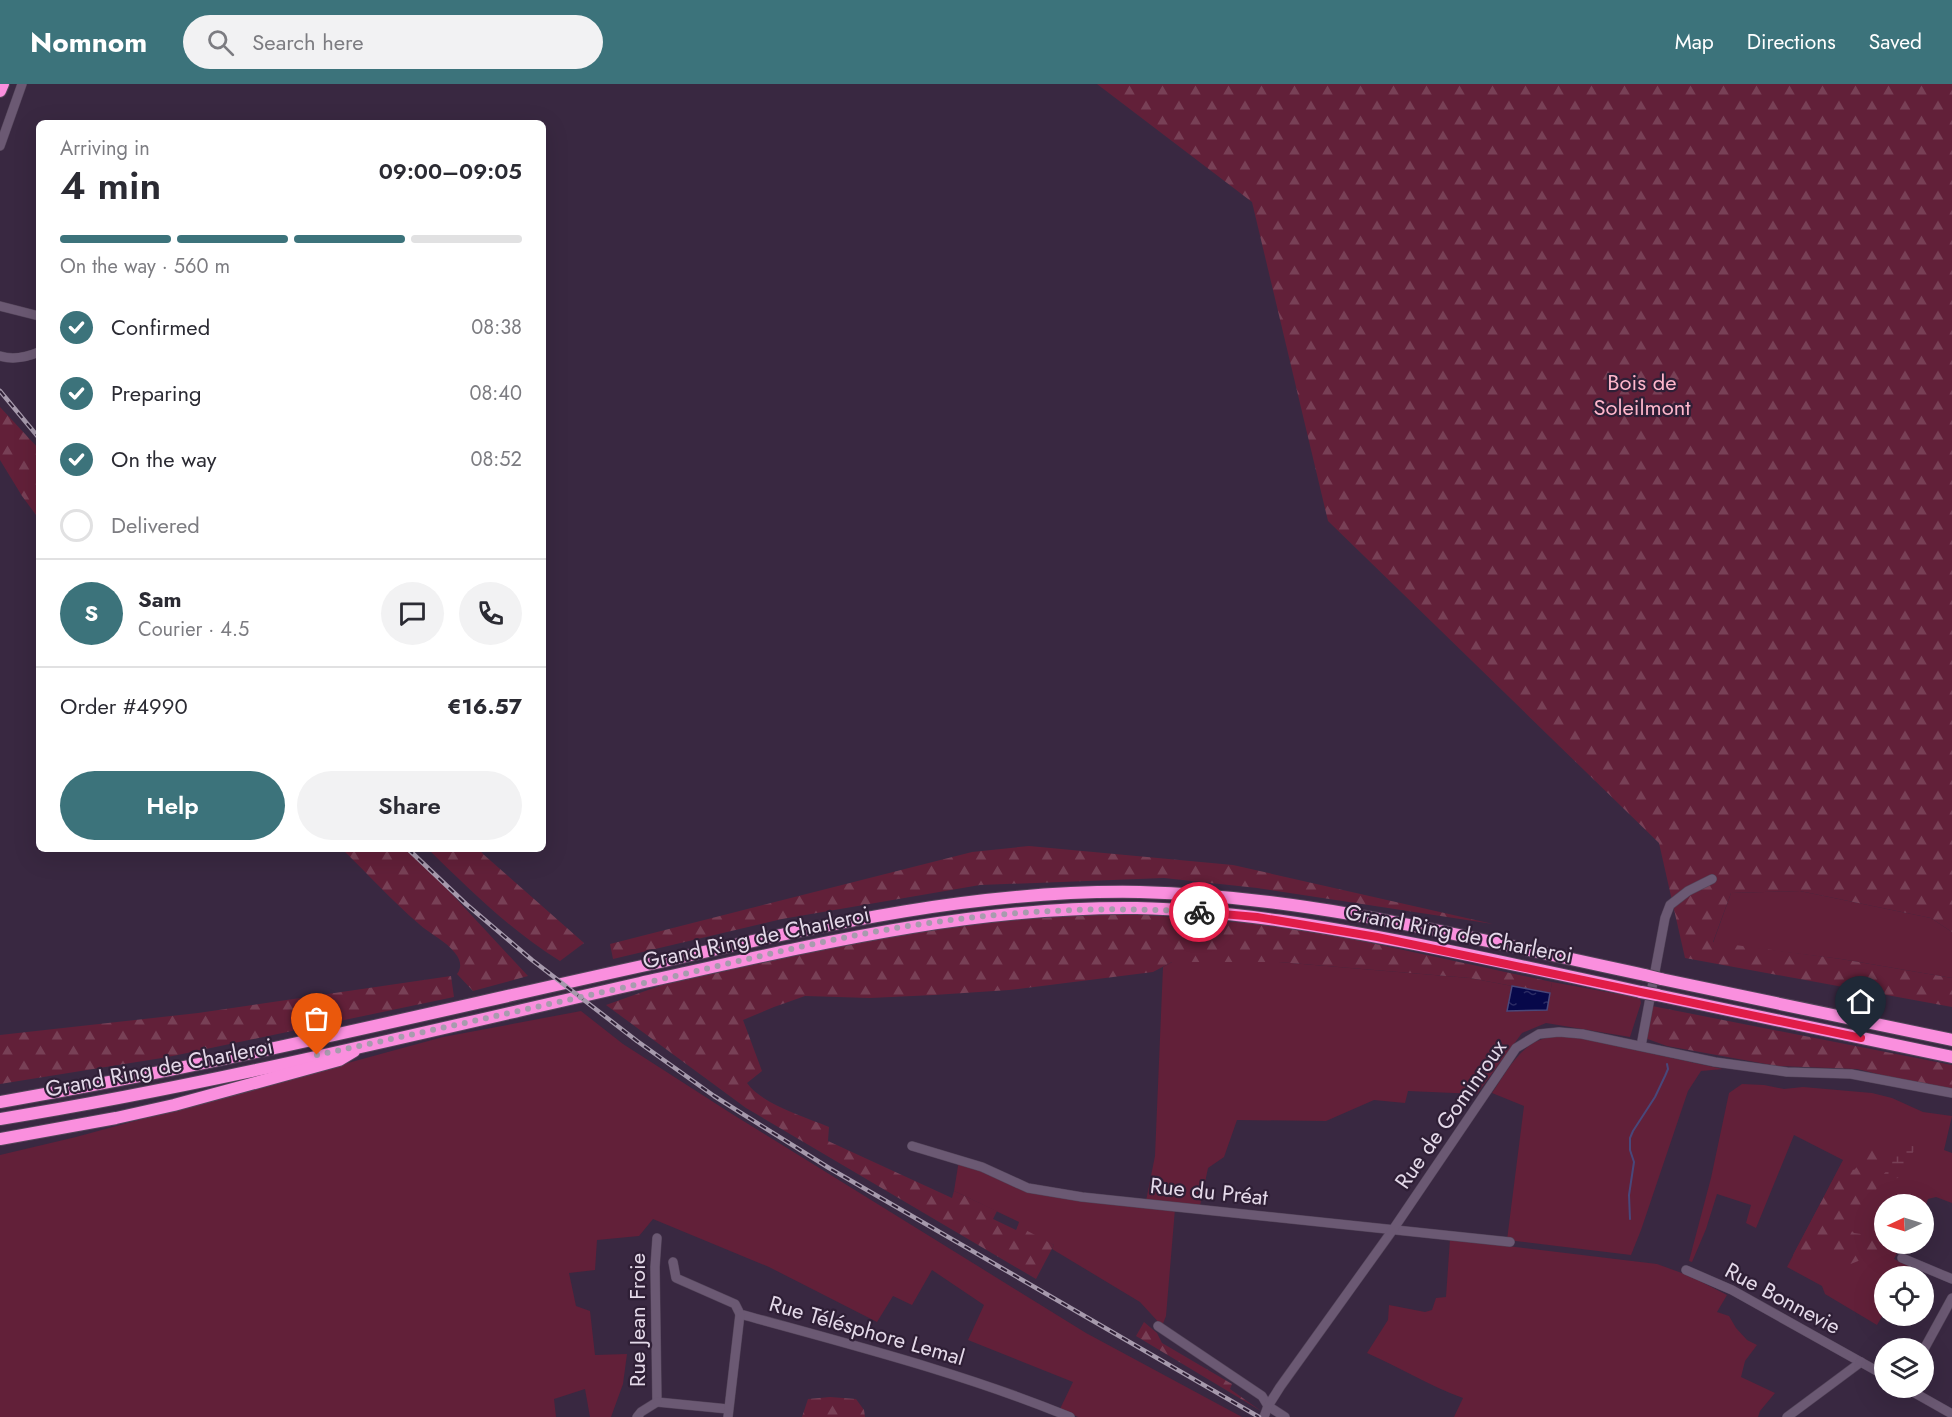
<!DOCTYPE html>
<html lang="en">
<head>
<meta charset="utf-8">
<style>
	:root { --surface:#fff; --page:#f2f2f3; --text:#2b2b33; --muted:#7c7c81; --line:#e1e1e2; --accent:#3c737b }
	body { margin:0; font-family:Jost,sans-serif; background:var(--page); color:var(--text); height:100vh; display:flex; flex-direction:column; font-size:22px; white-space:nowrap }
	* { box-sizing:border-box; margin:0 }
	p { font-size:20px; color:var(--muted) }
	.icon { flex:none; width:33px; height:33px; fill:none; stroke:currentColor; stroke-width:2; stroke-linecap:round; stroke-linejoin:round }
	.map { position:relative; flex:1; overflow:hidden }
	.drawer { position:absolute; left:36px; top:36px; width:510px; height:732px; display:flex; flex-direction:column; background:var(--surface); border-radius:9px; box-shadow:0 6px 24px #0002 }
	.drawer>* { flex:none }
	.needle { width:39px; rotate:266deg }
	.controls { position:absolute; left:1874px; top:1110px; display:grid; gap:12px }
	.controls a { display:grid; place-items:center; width:60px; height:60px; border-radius:50%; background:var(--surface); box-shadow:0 6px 24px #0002; font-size:30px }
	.pin { position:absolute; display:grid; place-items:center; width:51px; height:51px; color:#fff; margin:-62px -26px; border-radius:50% 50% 50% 0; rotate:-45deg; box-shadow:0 0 6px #0007 }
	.pin .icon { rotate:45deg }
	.courier { position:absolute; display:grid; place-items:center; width:60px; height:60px; margin:-30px; border:4px solid #e11d48; border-radius:50%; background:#fff; color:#222; box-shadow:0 2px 8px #0007 }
	.headline em { font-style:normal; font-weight:600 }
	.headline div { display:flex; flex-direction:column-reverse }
	.headline { display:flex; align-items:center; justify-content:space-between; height:102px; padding:0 24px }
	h1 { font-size:39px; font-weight:600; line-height:45px }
	.bar { display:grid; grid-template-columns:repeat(4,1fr); gap:9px 6px; align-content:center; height:72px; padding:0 24px }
	.bar i { height:8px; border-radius:4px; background:var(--line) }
	.bar .on { background:var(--accent) }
	.bar p { grid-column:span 4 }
	.line { display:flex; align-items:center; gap:15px; padding:0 24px; border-top:2px solid var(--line) }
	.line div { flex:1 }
	.round { display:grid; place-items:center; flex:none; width:63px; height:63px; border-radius:32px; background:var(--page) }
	ol { padding:0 24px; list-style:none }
	li { display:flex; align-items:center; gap:18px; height:66px }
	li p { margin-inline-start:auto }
	li .icon { padding:6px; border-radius:50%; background:var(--accent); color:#fff; stroke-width:4 }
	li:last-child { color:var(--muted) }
	li i { width:33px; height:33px; border:3px solid var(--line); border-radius:50% }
	.cta { display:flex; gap:12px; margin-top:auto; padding:12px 24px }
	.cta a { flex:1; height:69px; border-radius:36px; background:var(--accent); color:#fff; font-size:24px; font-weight:600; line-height:69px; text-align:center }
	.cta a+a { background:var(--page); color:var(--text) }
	header { display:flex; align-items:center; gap:36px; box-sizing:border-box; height:84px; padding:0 30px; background:var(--accent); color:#fff }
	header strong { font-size:28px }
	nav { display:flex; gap:33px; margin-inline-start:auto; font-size:21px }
	.search { width:420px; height:54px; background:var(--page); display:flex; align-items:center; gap:15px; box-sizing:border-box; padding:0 21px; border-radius:33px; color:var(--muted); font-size:22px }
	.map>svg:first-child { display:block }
</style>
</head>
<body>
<header>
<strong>Nomnom</strong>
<div class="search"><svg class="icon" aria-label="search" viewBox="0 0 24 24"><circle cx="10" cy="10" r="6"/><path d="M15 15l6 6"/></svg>Search here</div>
<nav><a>Map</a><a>Directions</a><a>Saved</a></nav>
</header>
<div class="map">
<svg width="1952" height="1333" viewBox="0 0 1952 1333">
	<defs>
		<pattern id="forest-firs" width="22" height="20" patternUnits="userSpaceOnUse" patternTransform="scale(1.5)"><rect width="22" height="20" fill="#622039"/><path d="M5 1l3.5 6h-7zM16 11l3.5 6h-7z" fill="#784056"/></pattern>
		<pattern id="wetland-marsh" width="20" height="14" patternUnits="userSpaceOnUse" patternTransform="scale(1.5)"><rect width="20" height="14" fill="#622039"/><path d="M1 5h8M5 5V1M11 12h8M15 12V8" fill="none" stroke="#784056"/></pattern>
		<pattern id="water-ripples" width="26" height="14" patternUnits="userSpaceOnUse" patternTransform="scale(1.5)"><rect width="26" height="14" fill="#07084a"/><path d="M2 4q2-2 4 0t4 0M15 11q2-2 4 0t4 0" fill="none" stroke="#2b2b64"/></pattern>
	</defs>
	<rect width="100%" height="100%" fill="#392841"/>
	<g fill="#622039">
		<path d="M 1800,807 L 1931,834 L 1952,848 L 1952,894 L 1841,875 L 1713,859 L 1731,809 Z"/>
		<path d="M 1172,878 L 1279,878 L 1470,894 L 1550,909 L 1552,898 L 1640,914 L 1641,919 L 1630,953 L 1546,939 L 1522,949 L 1477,1010 L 1408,1007 L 1405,1019 L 1374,1016 L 1326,1037 L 1237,1036 L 1224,1073 L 1208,1084 L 1200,1122 L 1146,1117 L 1155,1072 L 1163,883 Z"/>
		<path d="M 581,927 L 623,960 L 732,1030 L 1086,1249 L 1242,1333 L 1078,1333 L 1060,1325 L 1073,1298 L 968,1256 L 984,1221 L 932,1186 L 912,1221 L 893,1212 L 877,1238 L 769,1183 L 653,1135 L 639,1152 L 597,1156 L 595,1186 L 569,1189 L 576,1222 L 590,1227 L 595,1271 L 627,1270 L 623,1300 L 611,1333 L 590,1333 L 585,1305 L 554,1315 L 556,1333 L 0,1333 L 0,1071 L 76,1053 L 443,953 Z"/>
		<path d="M 1570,952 L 1723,985 L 1701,987 L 1688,1007 L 1641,1146 L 1631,1171 L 1507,1156 L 1524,1022 L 1492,1009 C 1506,989 1520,960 1546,954 C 1554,952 1562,953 1570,952 Z"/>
		<path d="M 1742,1000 L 1764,1001 L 1784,1005 L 1803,1003 L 1872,1009 L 1892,1014 L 1923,1028 L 1952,1032 L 1944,1066 L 1952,1069 L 1952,1119 L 1936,1113 L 1928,1115 L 1923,1129 L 1923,1120 L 1884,1120 L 1884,1160 L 1911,1160 L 1907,1170 L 1898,1167 L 1894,1175 L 1911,1183 L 1905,1192 L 1884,1192 L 1884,1229 L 1877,1241 L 1825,1210 L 1822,1202 L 1787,1183 L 1843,1076 L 1794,1051 L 1756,1144 L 1746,1139 L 1751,1121 L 1717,1110 L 1706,1145 L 1692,1178 L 1689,1177 L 1711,1094 L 1729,1009 Z"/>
		<path d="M 959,1076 L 1033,1107 L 1175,1125 L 1166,1232 L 1162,1242 L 1140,1218 L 1052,1165 L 1054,1161 L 1017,1144 L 1019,1138 L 954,1107 Z"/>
		<path d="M 1450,1155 L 1657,1180 L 1690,1192 L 1727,1211 L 1717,1228 L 1729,1232 L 1736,1244 L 1747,1256 L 1757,1261 L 1745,1277 L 1741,1293 L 1775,1309 L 1760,1327 L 1758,1333 L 1454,1333 L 1463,1314 C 1430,1302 1399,1283 1367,1269 L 1388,1236 L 1389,1221 L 1425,1228 L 1432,1226 L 1436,1214 L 1446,1213 Z"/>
	</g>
	<g fill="url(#forest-firs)">
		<path d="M 1097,0 L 1952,0 L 1952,848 L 1931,834 L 1800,807 L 1731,809 L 1713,858 L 1841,875 L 1952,894 L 1952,923 L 1685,874 L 1659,759 L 1328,437 L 1252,118 Z"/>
		<path d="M 0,323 L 39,365 L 39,435 L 22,412 L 0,376 Z"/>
		<path d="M 1029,762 L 1233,781 L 1493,840 L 1257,804 L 1164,794 L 980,801 L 782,835 L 613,875 L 610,860 L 972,768 Z"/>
		<path d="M 342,765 L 410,765 L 528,892 L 473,907 L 457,890 C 462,884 461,876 455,869 C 446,857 430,850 419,840 C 392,817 368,790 342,765 Z"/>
		<path d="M 428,765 L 479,765 L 483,770 L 584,859 L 560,877 C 511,847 469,805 428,765 Z"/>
		<path d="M 1123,829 L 1297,843 L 1552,898 L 1550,909 L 1470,894 L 1279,878 L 1172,878 L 1153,888 L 1009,906 L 934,911 L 870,914 L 805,912 L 774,923 L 743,936 L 762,987 L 747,999 C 763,1021 803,1032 829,1043 L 828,1057 L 952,1114 L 954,1107 L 997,1127 L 993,1135 L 1016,1146 L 1018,1142 L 1054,1161 L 1036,1195 L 746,1024 L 606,921 L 662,901 L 958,835 Z"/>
		<path d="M 451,892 L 454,913 L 168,973 L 0,1000 L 0,951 L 198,929 Z"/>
		<path d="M 1652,922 L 1952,981 L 1952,1008 L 1857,985 L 1777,982 L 1667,962 L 1642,953 Z"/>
		<path d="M 1873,1060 L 1887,1064 C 1882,1085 1880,1105 1867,1123 L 1854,1125 L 1843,1138 L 1854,1149 L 1874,1152 L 1884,1158 L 1884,1160 L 1890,1161 L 1891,1168 L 1885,1172 L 1876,1170 L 1843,1183 L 1836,1177 L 1832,1163 L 1825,1162 L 1816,1182 L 1793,1171 L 1842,1079 L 1854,1086 L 1862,1078 Z"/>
		<path d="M 1144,1238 L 1157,1249 L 1162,1259 L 1232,1300 L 1230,1305 L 1261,1327 L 1136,1252 Z"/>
		<path d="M 830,1313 L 856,1315 L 864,1326 L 865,1333 L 802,1333 L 808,1315 Z"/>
	</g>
	<path fill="url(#wetland-marsh)" d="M 1905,1059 L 1915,1063 L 1910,1076 L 1902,1093 L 1889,1096 L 1883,1091 L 1892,1080 L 1895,1063 Z"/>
	<path fill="url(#water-ripples)" stroke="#49477a" stroke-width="1.5" d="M 1512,902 L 1550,909 L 1547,926 L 1507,927 Z"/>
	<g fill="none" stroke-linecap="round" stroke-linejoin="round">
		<path stroke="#49477a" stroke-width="2" d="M 1630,1135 L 1629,1111 L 1634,1078 L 1630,1066 L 1630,1054 L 1633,1047 L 1655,1013 L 1665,992 L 1668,985 L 1667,980"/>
		<defs>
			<g id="minor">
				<path d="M 0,62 L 22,0"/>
				<path d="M 0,222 L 39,232"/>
				<path d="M 0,272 C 13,276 27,273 39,268"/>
				<path d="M 1641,962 L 1665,834 L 1670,821 L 1688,807 L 1712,795"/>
				<path d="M 912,1062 L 982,1083 L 1028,1104 L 1082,1113 L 1510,1158"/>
				<path d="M 657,1154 L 655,1183 L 657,1318 L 728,1325"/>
				<path d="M 1902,1174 L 1952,1195"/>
				<path d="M 673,1178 L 676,1194 L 735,1220 L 740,1230 C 852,1261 963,1289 1070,1333"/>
				<path d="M 1686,1186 L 1732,1206 L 1884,1291"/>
				<path d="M 1158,1242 L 1262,1312 L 1268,1322 L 1285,1333"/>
				<path d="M 1923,1267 L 1952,1214"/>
				<path d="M 1906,1304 L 1952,1330"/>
				<path d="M 637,1333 L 641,1328 L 657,1318"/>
				<path d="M 728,1333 L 740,1230"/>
				<path d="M 1264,1333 L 1268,1322 L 1280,1303 L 1392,1147 L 1516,964 L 1539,950 L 1559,948 L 1582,950 L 1715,978 L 1787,988 L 1851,990 L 1952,1009"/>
				<path d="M 1787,1333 L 1861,1278"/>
			</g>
			<g id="highway">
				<path d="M 0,7 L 3,0"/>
				<path d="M 1661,895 L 1952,956"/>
				<path d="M 1657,911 L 1952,973"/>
				<path d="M 0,1018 C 216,981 428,929 642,882 C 806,845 970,805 1140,808 C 1310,812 1479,856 1645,891"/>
				<path d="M 0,1035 C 215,1000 428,947 640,899 C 804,863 968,822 1137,824 C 1232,826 1327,843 1420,861 C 1494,876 1568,892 1641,908"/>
				<path d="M 0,1055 L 116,1034 L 174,1021 L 339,976 L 354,967"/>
			</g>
		</defs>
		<use href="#minor" stroke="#534459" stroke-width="10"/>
		<use href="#highway" stroke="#534459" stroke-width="14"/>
		<use href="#minor" stroke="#6b5973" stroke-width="9"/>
		<use href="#highway" stroke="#fa8fde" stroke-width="12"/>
		<defs>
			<g id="rail">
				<path d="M 0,307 L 39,354"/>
				<path d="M 408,765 L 466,820 L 532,876 L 637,957 L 714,1012 L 829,1084 L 1259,1333"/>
			</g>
		</defs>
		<use href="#rail" stroke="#a699ac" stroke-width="4.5"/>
		<use href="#rail" stroke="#2f1f36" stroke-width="2" stroke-dasharray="7" stroke-linecap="butt"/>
		<defs>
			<g id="highway-bridge">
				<path d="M 1645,891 L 1661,895"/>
				<path d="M 1641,908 L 1657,911"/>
			</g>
		</defs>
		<use href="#highway-bridge" stroke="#534459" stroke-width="14" stroke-linecap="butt"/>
		<use href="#highway-bridge" stroke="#fa8fde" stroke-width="12"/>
	</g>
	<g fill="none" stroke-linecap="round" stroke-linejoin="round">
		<path stroke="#a89bae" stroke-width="6" stroke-dasharray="0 10.8" d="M 317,971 C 435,946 553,919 671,893 C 766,871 862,846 960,835 C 1039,825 1119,823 1199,828"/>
		<path stroke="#e11d48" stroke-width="8" d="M 1199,828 L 1257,833 L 1377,853 L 1861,954"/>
	</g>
	<g text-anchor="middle" stroke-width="4.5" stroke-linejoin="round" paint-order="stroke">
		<g font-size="22" fill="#feb6cb" stroke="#2f1f36">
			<text x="1642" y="306">Bois de<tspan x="1642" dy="25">Soleilmont</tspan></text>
		</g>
		<g font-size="22" fill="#e4d9e9" stroke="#2f1f36">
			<text transform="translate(1459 849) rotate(11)" y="8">Grand Ring de Charleroi</text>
			<text transform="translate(756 853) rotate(-12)" y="8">Grand Ring de Charleroi</text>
			<text transform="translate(159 983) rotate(-11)" y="8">Grand Ring de Charleroi</text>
			<text transform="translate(1450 1030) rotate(-55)" y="8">Rue de Gominroux</text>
			<text transform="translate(1209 1107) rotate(6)" y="8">Rue du Préat</text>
			<text transform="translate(1783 1214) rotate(28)" y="8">Rue Bonnevie</text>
			<text transform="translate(637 1236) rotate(-90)" y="8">Rue Jean Froie</text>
			<text transform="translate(867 1246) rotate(16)" y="8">Rue Télésphore Lemal</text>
		</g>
	</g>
</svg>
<div class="controls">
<a><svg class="needle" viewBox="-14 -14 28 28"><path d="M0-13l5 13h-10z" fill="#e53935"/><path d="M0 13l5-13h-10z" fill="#7c7c81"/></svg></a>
<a><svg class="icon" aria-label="locate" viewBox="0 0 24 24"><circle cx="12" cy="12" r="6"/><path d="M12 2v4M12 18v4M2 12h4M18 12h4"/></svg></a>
<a><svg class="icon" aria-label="layers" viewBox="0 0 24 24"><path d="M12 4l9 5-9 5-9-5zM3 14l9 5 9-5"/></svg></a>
</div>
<div class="pin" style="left:317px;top:971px;background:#ea580c"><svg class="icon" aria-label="bag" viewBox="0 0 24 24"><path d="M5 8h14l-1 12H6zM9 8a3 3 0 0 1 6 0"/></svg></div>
<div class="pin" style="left:1861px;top:954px;background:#1f2937"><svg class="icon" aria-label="home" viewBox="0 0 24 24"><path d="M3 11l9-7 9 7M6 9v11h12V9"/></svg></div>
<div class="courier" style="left:1199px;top:828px"><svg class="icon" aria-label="bike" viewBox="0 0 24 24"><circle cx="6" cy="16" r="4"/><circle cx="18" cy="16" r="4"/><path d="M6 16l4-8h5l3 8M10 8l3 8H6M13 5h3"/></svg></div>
<section class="drawer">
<div class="headline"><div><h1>4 min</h1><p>Arriving in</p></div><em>09:00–09:05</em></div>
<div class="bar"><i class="on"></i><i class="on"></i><i class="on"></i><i></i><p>On the way · 560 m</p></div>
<ol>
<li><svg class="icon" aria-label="check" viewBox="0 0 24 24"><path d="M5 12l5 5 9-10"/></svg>Confirmed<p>08:38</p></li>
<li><svg class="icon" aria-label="check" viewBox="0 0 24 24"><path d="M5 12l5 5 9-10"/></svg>Preparing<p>08:40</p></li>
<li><svg class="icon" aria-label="check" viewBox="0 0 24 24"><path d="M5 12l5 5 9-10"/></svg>On the way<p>08:52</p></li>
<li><i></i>Delivered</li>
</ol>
<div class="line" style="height:108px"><b class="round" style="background:var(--accent);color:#fff">S</b><div><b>Sam</b><p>Courier · 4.5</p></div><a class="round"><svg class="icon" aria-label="chat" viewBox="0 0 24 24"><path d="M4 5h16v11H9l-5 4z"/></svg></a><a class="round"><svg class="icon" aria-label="phone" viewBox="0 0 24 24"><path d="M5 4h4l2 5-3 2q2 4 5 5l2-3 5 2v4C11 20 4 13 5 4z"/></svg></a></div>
<div class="line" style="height:78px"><div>Order #4990</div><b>€16.57</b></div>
<div class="cta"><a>Help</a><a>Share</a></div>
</section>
</div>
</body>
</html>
